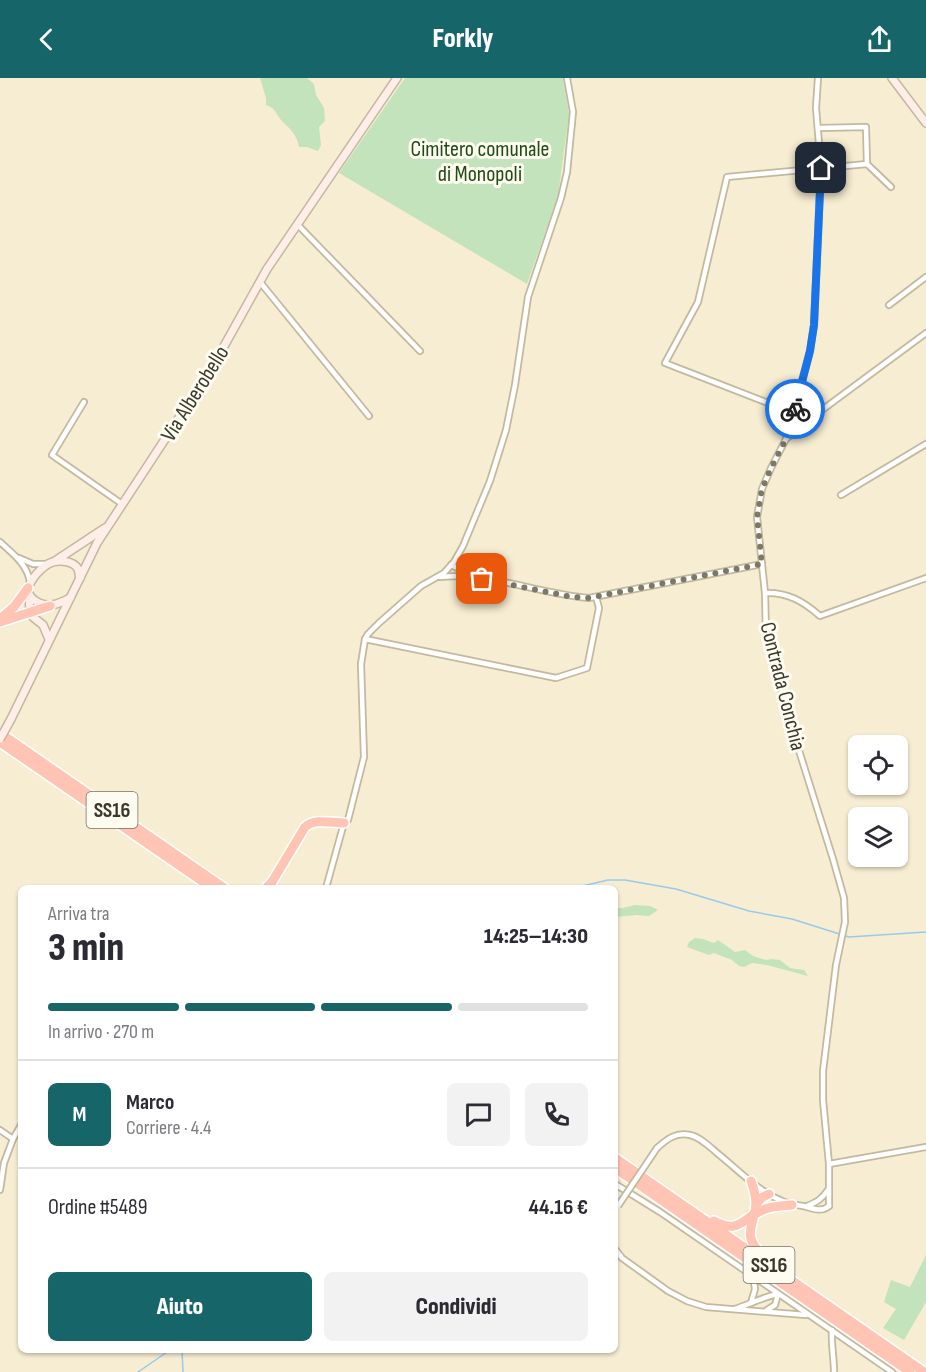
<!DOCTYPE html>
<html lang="it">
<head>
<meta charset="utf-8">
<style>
	:root { --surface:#fff; --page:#f2f2f3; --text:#2b2b33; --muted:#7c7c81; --line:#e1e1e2; --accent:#166569 }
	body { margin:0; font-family:"Sofia Sans Condensed",sans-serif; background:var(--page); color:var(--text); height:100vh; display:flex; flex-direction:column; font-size:22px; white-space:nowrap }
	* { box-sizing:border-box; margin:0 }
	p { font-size:20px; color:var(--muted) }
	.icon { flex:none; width:33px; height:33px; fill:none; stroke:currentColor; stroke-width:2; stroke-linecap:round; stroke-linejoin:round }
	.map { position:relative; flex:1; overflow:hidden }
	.sheet { position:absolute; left:18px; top:807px; width:600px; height:468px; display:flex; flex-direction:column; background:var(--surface); border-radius:9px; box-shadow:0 2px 4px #0004 }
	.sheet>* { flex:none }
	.tools { position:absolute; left:848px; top:657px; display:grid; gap:12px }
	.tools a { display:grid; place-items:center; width:60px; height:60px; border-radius:9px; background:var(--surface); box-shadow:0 2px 4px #0004; font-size:30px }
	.pin { position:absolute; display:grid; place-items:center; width:51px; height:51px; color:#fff; margin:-26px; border-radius:12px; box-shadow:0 3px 9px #0006 }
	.courier { position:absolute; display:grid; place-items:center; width:60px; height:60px; margin:-30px; border:4px solid #1a73e8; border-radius:50%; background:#fff; color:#222; box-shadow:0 2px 8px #0007 }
	.summary em { font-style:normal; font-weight:800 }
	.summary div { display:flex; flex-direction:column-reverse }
	.summary { display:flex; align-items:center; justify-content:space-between; height:102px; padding:0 30px }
	h1 { font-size:39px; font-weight:800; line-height:45px }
	.bar { display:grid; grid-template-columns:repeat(4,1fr); gap:9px 6px; align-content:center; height:72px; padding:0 30px }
	.bar i { height:8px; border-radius:4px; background:var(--line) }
	.bar .selected { background:var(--accent) }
	.bar p { grid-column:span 4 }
	.line { display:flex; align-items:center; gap:15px; padding:0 30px; border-top:2px solid var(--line) }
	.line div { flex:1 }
	.round { display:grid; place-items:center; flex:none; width:63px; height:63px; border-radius:9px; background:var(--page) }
	.primary-button { display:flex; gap:12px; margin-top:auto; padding:12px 30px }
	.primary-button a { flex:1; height:69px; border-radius:9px; background:var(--accent); color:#fff; font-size:24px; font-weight:800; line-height:69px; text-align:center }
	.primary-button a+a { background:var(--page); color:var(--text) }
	header { display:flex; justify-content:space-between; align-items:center; height:78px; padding:0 30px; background:var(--accent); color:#fff; font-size:27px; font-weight:800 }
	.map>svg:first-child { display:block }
</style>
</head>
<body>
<header><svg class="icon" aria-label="back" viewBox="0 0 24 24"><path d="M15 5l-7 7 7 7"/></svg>Forkly<svg class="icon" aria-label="share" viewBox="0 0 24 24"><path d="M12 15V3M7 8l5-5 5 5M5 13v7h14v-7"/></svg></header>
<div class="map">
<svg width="926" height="1294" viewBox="0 0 926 1294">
	<rect width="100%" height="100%" fill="#f7edd2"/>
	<g fill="#c3e3bc">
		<path d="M 260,0 L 307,0 L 314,6 L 316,17 L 324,30 L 325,43 L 319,49 L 321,67 L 318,73 L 307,69 L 299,69 C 297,57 291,52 283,44 C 275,36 277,31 266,27 L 266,20 Z"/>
		<path d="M 405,0 L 563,0 L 569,36 L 558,118 L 527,206 L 339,95 Z"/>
		<path d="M 635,827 L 650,828 L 658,832 L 649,838 L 637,837 L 615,839 L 615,830 L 623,830 Z"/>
		<path d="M 695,860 L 703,861 L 714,865 L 718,862 L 735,874 L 745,872 L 753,878 L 766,882 L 772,881 L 780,882 L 790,890 L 804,892 L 808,898 L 767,887 L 752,885 L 744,889 L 739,888 L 732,882 L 714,875 L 709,877 L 687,869 L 689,864 Z"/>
		<path d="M 926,1177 L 926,1224 L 904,1262 L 883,1250 L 896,1231 L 884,1224 L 891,1202 L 910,1209 Z"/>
	</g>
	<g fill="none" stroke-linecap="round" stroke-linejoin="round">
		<g stroke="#99caec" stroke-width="1.5">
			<path d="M 574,810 L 608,802 L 625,802 L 676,811 L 749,833 L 792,841 L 849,859 L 926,854"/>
			<path d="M 182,1272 L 183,1294"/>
			<path d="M 138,1294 L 170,1272"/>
		</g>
		<defs>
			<g id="street">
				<path d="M 818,0 L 816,30 L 821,90 L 814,247 L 810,273 L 786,361 L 771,390 L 762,411 L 757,439 L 765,515 L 766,558 L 791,647 L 833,781 L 844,820 L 845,844 L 836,887 L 823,993 L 823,1022 L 829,1086 L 829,1128"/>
				<path d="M 818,50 L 866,49 L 867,86 L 891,109"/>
				<path d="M 297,146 L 420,273"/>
				<path d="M 260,204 L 369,338"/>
				<path d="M 889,227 L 926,199"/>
				<path d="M 84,324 L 52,377 L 122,426"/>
				<path d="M 794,335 L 665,285 L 698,224 L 727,99 L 867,86"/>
				<path d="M 786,361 L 818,335 L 926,255"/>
				<path d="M 841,417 L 926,366"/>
				<path d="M 0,464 C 13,476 27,486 30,504"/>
				<path d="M 19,480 L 33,486 L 46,486"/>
				<path d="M 451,487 L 474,498"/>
				<path d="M 440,499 C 487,494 541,516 589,520 L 762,486"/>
				<path d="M 765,515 C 787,514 803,523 820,538 L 926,500"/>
				<path d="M 365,561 L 556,600 L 587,590 L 599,530 L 596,519"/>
				<path d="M 326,810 L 344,745 L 348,742 L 364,679 L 361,586 L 365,561 L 368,556 L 379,545 L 421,508 L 444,495 L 454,484 L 463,468 L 490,403 L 506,352 L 515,307 L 528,219 L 561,120 L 567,94 L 573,34 L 567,0"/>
				<path d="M 0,1052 L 13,1061 L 21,1047"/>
				<path d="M 657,1070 C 667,1061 676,1054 690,1057 C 700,1059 709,1068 717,1075 C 736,1090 758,1113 780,1122 C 788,1126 795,1127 803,1128 C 812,1130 821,1135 829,1128"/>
				<path d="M 829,1086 L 926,1069"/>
				<path d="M 615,1106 L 660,1134 L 892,1294"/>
				<path d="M 0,1112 L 4,1085 L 13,1061"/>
				<path d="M 807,1128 C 817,1124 822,1121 828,1112"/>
				<path d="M 615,1171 L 622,1180 L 668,1213 L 687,1223 L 706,1229 L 806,1237"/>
				<path d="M 751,1225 L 755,1211 L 753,1198"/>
				<path d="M 735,1231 C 750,1226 763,1219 778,1216"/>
				<path d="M 767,1232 L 775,1227 L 778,1216"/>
				<path d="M 832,1252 C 831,1266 834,1280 834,1294"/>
			</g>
			<g id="secondary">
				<path d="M 892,0 L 926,45"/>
				<path d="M 55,483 L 105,450"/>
				<path d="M 29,517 L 30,535 L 33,539 L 43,547 L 49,561"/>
				<path d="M 70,520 C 60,525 51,530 39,525 C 35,523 31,520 29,516 C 25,506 40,491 48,486 C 56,481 73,482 78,491 C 79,494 79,498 80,500"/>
				<path d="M 11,641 L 97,465 L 213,288 L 267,191 L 397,0"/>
			</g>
			<g id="highway">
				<path d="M 0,541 L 14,529 L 28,510"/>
				<path d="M 0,544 L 50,528"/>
				<path d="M 0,655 L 224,810"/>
				<path d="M 0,664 L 212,810"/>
				<path d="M 266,810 L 272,804 L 305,749 C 315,740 332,745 344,745"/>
				<path d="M 615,1080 L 924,1294"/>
				<path d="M 615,1090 L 910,1294"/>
				<path d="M 751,1103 C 754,1111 756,1119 756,1127 C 753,1150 742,1157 762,1177"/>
				<path d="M 756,1127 L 761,1120 L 769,1116"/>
				<path d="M 714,1143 C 739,1157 742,1140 763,1132 C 771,1128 783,1128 792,1127"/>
			</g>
		</defs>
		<use href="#street" stroke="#c2b99e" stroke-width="8"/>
		<use href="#secondary" stroke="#c2b99e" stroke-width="10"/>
		<use href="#highway" stroke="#fff" stroke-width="12"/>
		<use href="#street" stroke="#fff" stroke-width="4.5"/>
		<use href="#secondary" stroke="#ffede8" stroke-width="7"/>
		<use href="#highway" stroke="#ffc4b3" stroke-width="9"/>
		<defs>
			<path id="street-bridge" d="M 618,1128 L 657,1070"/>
			<path id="secondary-bridge" d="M 0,661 L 11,641"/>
		</defs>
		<use href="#street-bridge" stroke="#c2b99e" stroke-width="8" stroke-linecap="butt"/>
		<use href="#secondary-bridge" stroke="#c2b99e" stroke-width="10" stroke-linecap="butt"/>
		<use href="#street-bridge" stroke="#fff" stroke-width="4.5"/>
		<use href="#secondary-bridge" stroke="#ffede8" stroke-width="7"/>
	</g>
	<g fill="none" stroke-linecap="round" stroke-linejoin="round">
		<path stroke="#7c7766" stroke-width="6" stroke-dasharray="0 10.8" d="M 482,501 L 572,519 L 589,520 L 762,486 L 757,439 L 762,411 L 771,390 L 786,361 L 795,331"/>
		<path stroke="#1a73e8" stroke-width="8" d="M 795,331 L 810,273 L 814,247 L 821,90"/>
	</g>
	<g text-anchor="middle" stroke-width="6" stroke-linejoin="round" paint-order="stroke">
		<g fill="#fefbf0" stroke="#757267" stroke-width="1.5">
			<rect x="86.5" y="714" width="51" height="36" rx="4.5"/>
			<rect x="743.5" y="1169" width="51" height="36" rx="4.5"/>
		</g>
		<g font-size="21" font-weight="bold" fill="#3a372c">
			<text x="112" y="739">SS16</text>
			<text x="769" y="1194">SS16</text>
		</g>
		<g font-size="22" fill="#1d4b11" stroke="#fefbf0">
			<text x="480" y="78">Cimitero comunale<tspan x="480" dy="25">di Monopoli</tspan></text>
		</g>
		<g font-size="22" fill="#3a372c" stroke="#fefbf0">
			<text transform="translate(194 315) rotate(-58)" y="8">Via Alberobello</text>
			<text transform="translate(784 608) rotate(76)" y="8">Contrada Conchia</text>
		</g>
	</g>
</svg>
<div class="tools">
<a><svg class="icon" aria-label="locate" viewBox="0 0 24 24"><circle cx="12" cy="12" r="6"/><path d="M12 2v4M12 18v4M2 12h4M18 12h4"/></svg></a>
<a><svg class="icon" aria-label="layers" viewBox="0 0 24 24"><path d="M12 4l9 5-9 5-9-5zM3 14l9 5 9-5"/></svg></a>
</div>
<div class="pin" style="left:482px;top:501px;background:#ea580c"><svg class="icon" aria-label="bag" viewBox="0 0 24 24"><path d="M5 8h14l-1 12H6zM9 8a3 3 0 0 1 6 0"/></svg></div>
<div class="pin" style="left:821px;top:90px;background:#1f2937"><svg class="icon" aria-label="home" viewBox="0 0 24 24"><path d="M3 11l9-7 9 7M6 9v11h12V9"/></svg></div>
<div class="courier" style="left:795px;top:331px"><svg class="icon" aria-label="bike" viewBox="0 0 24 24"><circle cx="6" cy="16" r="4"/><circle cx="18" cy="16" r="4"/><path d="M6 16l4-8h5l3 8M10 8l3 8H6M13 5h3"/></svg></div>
<section class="sheet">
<div class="summary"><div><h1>3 min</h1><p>Arriva tra</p></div><em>14:25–14:30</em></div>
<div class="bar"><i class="selected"></i><i class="selected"></i><i class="selected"></i><i></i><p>In arrivo · 270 m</p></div>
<div class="line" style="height:108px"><b class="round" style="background:var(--accent);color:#fff">M</b><div><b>Marco</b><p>Corriere · 4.4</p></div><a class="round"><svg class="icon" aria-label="chat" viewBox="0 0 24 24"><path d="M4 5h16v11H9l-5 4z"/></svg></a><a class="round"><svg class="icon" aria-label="phone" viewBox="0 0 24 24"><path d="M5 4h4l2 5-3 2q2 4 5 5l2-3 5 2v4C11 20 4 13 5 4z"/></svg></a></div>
<div class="line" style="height:78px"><div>Ordine #5489</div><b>44.16 €</b></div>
<div class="primary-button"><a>Aiuto</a><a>Condividi</a></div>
</section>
</div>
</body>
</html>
